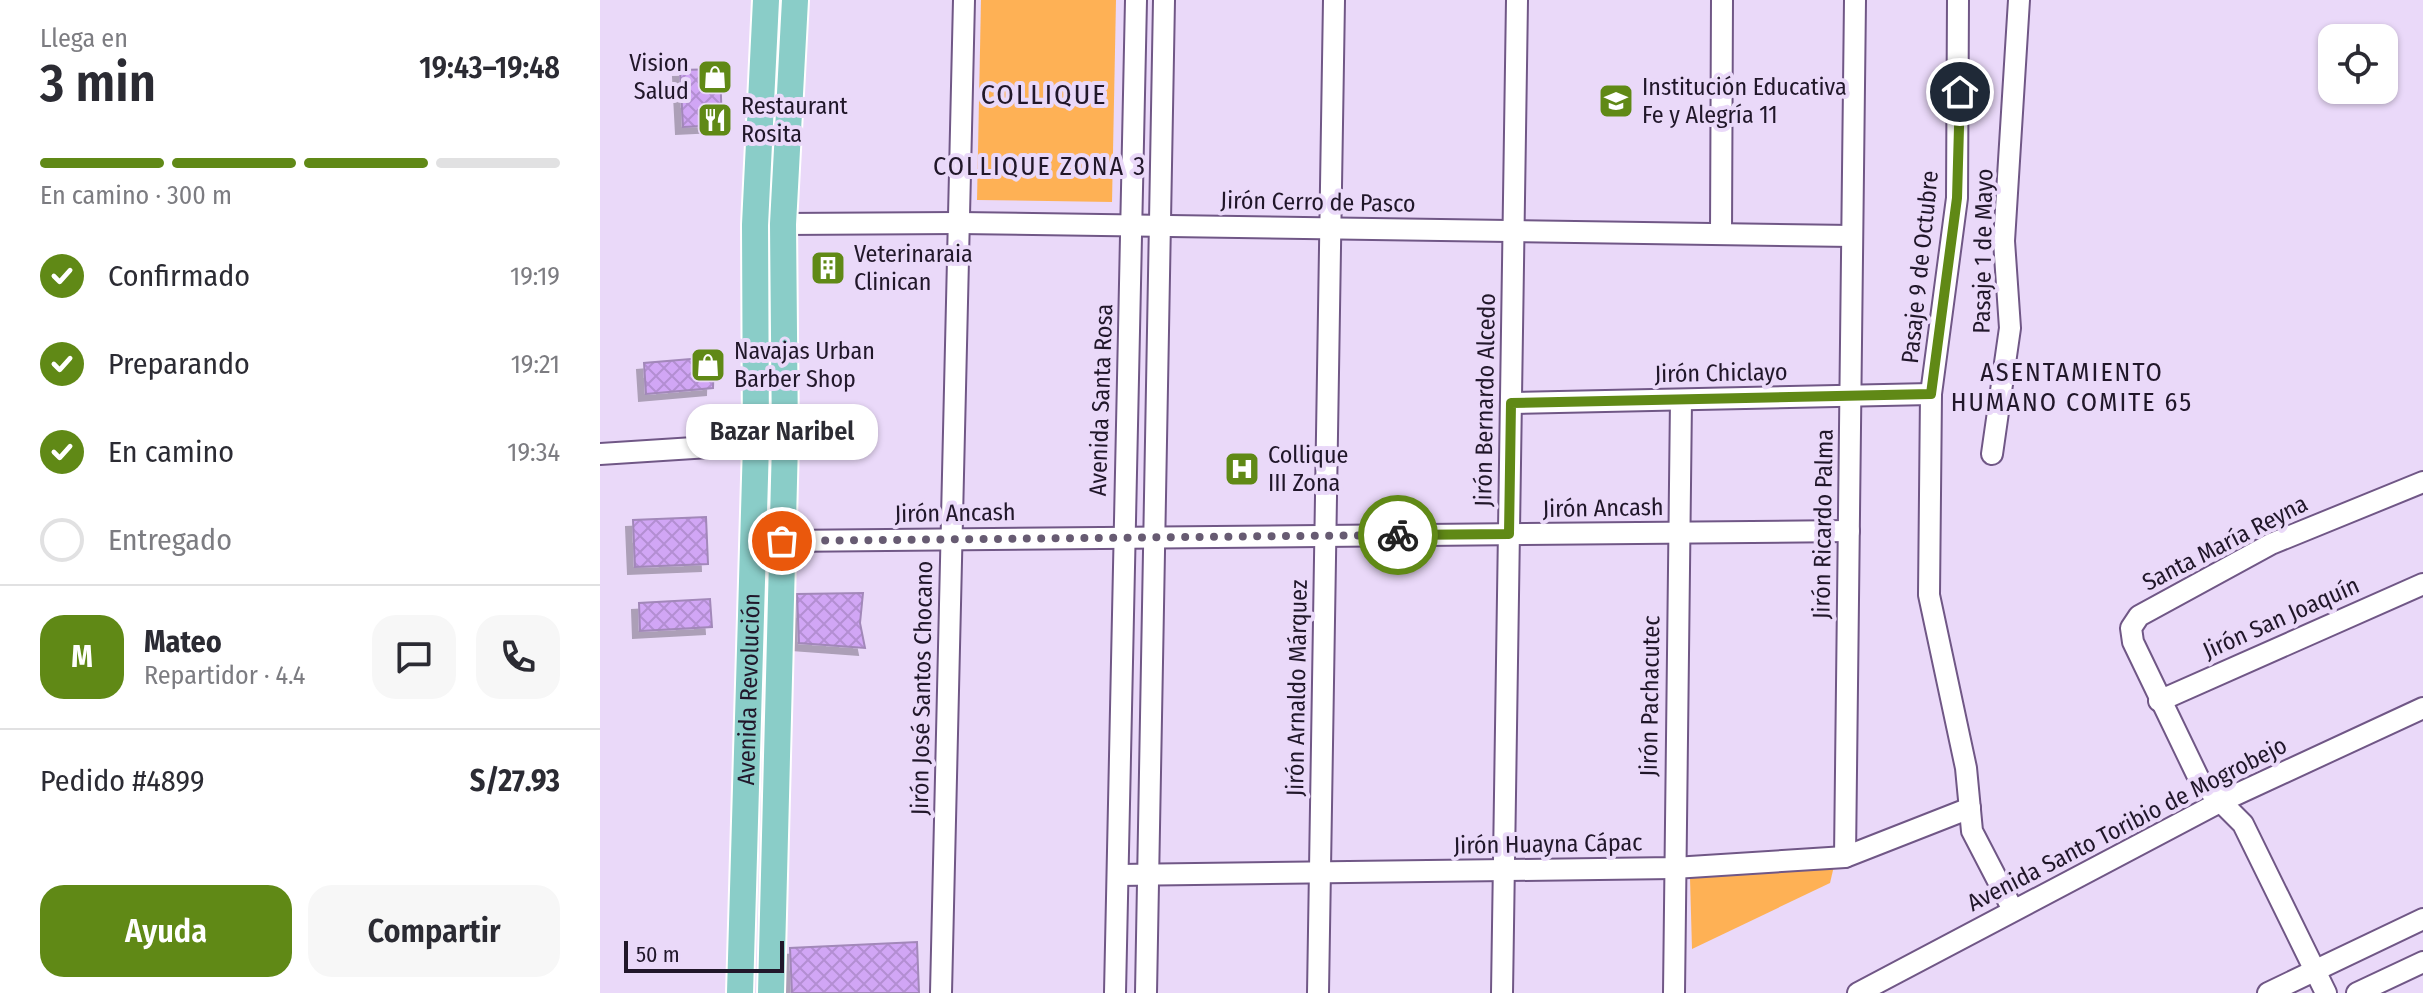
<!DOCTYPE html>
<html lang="es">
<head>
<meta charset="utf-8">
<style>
	:root { --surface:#fff; --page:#f7f7f7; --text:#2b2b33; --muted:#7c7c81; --line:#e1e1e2; --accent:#608916 }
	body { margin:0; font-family:"Fira Sans Condensed",sans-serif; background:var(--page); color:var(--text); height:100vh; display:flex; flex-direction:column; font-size:30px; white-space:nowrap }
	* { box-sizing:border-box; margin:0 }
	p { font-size:26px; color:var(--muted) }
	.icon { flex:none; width:44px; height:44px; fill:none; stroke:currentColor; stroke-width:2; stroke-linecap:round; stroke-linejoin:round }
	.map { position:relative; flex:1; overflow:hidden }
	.drawer { display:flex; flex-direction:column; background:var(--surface); width:600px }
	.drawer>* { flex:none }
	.controls { position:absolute; left:1718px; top:24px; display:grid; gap:16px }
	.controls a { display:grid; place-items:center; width:80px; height:80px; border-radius:16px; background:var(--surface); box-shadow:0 2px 6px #0004; font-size:40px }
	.scale { position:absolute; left:24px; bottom:20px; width:160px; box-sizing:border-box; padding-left:8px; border:4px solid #21172a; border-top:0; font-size:22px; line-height:28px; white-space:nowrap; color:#21172a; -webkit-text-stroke:6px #ead9f9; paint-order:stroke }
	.pin { position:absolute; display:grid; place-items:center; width:68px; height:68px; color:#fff; margin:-34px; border:4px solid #fff; border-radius:50%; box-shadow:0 2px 8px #0007 }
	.courier { position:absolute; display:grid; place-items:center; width:80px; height:80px; margin:-40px; border:6px solid #608916; border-radius:50%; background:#fff; color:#222; box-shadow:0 2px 10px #0007 }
	.bubble { position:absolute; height:56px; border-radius:24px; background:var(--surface); box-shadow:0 2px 6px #0004; font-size:26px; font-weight:600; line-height:56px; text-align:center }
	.head em { font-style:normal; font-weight:600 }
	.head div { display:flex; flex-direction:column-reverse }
	.head { display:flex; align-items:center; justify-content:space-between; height:136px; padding:0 40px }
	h1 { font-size:52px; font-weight:600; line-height:60px }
	.bar { display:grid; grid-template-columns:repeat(4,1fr); gap:12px 8px; align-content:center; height:96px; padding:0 40px }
	.bar i { height:10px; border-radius:6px; background:var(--line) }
	.bar .current { background:var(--accent) }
	.bar p { grid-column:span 4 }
	.line { display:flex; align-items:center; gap:20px; padding:0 40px; border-top:2px solid var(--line) }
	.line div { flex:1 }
	.round { display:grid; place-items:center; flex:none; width:84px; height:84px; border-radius:24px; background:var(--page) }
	ol { padding:0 40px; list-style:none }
	li { display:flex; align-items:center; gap:24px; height:88px }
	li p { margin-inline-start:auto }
	li .icon { padding:8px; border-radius:50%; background:var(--accent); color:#fff; stroke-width:4 }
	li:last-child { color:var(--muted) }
	li i { width:44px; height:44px; border:4px solid var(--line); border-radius:50% }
	.action { display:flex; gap:16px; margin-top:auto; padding:16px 40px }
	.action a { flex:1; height:92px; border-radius:24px; background:var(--accent); color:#fff; font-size:32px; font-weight:600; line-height:92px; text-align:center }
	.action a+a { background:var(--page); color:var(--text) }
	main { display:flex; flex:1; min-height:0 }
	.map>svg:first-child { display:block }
</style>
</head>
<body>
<main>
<section class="drawer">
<div class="head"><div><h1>3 min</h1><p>Llega en</p></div><em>19:43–19:48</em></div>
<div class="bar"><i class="current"></i><i class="current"></i><i class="current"></i><i></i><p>En camino · 300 m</p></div>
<ol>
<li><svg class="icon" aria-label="check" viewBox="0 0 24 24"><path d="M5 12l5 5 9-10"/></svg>Confirmado<p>19:19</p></li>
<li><svg class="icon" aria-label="check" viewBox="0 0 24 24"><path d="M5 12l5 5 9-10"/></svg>Preparando<p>19:21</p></li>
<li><svg class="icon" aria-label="check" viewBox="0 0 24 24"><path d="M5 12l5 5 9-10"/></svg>En camino<p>19:34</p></li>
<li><i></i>Entregado</li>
</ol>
<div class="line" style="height:144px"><b class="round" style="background:var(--accent);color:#fff">M</b><div><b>Mateo</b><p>Repartidor · 4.4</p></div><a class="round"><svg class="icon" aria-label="chat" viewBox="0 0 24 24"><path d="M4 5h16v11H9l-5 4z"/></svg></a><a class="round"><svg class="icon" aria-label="phone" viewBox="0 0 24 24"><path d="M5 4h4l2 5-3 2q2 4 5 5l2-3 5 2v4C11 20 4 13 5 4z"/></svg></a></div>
<div class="line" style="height:104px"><div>Pedido #4899</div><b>S/27.93</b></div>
<div class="action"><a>Ayuda</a><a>Compartir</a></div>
</section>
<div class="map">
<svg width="1823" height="993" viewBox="0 0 1823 993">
	<defs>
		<pattern id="building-cross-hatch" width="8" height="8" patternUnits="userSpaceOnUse" patternTransform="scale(2)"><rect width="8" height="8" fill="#d1a6f5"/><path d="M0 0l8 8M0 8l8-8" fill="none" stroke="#b38ed2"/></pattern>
		<filter id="shadow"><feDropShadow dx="-7" dy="7" stdDeviation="0" flood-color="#0004"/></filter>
	</defs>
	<rect width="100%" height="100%" fill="#ead9f9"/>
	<g fill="#feb155">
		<path d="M 381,0 L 516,0 L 512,202 L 377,200 Z"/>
		<path d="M 1234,866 L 1230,883 L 1092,949 L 1090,878 Z"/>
	</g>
	<g fill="url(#building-cross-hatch)" stroke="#a288b9" stroke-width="2" filter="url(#shadow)">
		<path d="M 120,69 L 122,125 L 83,127 L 80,70 Z"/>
		<path d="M 114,357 L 113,388 L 46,394 L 44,363 Z"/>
		<path d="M 106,517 L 108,564 L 35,567 L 33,520 Z"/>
		<path d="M 263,593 L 260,623 L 265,648 L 199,643 L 197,594 Z"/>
		<path d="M 110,599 L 112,627 L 40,631 L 39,603 Z"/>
		<path d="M 317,942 L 319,993 L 192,993 L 190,948 Z"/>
	</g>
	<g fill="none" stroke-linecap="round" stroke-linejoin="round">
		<defs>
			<g id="minor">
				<path d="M 1358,0 L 1357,198 L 1331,394 L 1329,595 L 1366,768 L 1372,831 L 1413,910"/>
				<path d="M 183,224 L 359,223 L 1252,236"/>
				<path d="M 1121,234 L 1122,0"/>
				<path d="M 911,403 L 1331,394"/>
				<path d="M 0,454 L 156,444"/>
				<path d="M 1392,454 L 1410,328 L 1404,241 L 1419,0"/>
				<path d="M 182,541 L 1249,531"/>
				<path d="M 1559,701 L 1823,584"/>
				<path d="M 1245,857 L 1255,0"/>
				<path d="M 518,875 L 1074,868 L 1245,857 L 1370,808"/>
				<path d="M 341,993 L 364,0"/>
				<path d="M 515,993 L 536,0"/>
				<path d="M 546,993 L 564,0"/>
				<path d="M 718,993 L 734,0"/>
				<path d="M 902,993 L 917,0"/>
				<path d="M 1074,993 L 1081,400"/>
				<path d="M 1258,993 L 1620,802 L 1823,708"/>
				<path d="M 1668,993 L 1823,919"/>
				<path d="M 1726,993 L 1643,824 L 1600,781 L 1533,642 L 1531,628 L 1539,616 L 1671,544 L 1823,482"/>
				<path d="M 1757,993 L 1823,962"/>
			</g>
			<g id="major">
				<path id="s1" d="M 140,993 L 156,444 L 155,225 L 166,0"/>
				<path d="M 171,993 L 185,442 L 183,224 L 195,0"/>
			</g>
		</defs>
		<use href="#minor" stroke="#705786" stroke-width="24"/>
		<use href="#major" stroke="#fff" stroke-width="30"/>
		<use href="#minor" stroke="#fff" stroke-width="20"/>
		<use href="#major" stroke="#8acdc8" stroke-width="26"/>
	</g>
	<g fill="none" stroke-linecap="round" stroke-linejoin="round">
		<path stroke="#675b72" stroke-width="8" stroke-dasharray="0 14.4" d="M 182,541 L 798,535"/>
		<path stroke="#608916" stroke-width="10" d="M 798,535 L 909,534 L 911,403 L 1331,394 L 1357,198 L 1360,92"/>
	</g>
	<defs>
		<symbol id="shop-square" viewBox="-11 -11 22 22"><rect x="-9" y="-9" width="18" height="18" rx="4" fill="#608916" stroke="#ead9f9"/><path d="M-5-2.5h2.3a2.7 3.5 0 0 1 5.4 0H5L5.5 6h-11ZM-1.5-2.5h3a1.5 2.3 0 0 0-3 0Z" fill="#fff"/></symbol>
		<symbol id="school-square" viewBox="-11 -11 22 22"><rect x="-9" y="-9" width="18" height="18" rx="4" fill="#608916" stroke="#ead9f9"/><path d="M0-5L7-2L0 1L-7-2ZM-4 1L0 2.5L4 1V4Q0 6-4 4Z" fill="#fff"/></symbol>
		<symbol id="restaurant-square" viewBox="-11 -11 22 22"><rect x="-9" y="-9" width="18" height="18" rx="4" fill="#608916" stroke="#ead9f9"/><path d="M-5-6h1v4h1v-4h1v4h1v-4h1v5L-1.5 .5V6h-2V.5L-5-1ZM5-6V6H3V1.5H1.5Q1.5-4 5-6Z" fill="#fff"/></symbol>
		<symbol id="building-square" viewBox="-11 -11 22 22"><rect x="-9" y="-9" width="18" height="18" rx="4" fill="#608916" stroke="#ead9f9"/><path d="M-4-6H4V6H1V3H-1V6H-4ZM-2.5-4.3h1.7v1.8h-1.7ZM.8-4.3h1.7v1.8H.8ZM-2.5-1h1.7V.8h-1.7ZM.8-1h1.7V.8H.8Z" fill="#fff"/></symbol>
		<symbol id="hospital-square" viewBox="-11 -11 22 22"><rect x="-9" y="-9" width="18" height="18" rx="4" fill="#608916" stroke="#ead9f9"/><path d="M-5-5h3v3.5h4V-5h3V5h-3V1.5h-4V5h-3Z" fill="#fff"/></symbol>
	</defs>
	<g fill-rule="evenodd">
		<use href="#shop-square" x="95" y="57" width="40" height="40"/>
		<use href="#school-square" x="996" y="81" width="40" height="40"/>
		<use href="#restaurant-square" x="95" y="100" width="40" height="40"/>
		<use href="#building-square" x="208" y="248" width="40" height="40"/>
		<use href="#shop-square" x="88" y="345" width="40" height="40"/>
		<use href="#hospital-square" x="622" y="449" width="40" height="40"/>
	</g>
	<g text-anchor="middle" stroke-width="8" stroke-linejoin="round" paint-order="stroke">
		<g font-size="24" fill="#21172a" stroke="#ead9f9" text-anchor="start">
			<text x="89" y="71" text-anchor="end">Vision<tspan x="89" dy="28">Salud</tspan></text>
			<text x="1042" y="95">Institución Educativa<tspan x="1042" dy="28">Fe y Alegría 11</tspan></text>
			<text x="141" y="114">Restaurant<tspan x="141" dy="28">Rosita</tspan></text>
			<text x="254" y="262">Veterinaraia<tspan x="254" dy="28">Clinican</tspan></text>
			<text x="134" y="359">Navajas Urban<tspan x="134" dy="28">Barber Shop</tspan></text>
			<text x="668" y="463">Collique<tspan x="668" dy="28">III Zona</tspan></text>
		</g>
		<g font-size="24" fill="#21172a" stroke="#ead9f9">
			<text transform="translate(718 202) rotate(1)" y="8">Jirón Cerro de Pasco</text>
			<text transform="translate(1383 251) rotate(-89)" y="8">Pasaje 1 de Mayo</text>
			<text transform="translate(1320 267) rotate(-84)" y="8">Pasaje 9 de Octubre</text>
			<text transform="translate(1121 373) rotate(-1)" y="8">Jirón Chiclayo</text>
			<text transform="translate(501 400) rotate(-88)" y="8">Avenida Santa Rosa</text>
			<text transform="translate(885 400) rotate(-89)" y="8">Jirón Bernardo Alcedo</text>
			<text transform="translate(1003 508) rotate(-1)" y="8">Jirón Ancash</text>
			<text transform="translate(355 513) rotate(-1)" y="8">Jirón Ancash</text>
			<text transform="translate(1223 524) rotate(-89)" y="8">Jirón Ricardo Palma</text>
			<text transform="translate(1625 543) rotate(-27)" y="8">Santa María Reyna</text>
			<text transform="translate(1681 618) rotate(-24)" y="8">Jirón San Joaquín</text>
			<text dy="8" stroke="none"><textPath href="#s1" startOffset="304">Avenida Revolución</textPath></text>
			<text transform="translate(322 688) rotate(-89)" y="8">Jirón José Santos Chocano</text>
			<text transform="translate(697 688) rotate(-89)" y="8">Jirón Arnaldo Márquez</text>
			<text transform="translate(1050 696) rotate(-89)" y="8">Jirón Pachacutec</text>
			<text transform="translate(1527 824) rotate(-27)" y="8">Avenida Santo Toribio de Mogrobejo</text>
			<text transform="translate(948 844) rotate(-1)" y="8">Jirón Huayna Cápac</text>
		</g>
		<g font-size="26" letter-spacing="2" fill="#21172a" stroke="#ead9f9">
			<text x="440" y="175">COLLIQUE ZONA 3</text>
			<text x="1472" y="381">ASENTAMIENTO<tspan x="1472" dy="30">HUMANO COMITE 65</tspan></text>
		</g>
		<g font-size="28" letter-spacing="2" fill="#21172a" stroke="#ead9f9">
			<text x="444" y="104">COLLIQUE</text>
		</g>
	</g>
</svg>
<div class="controls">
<a><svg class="icon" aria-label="locate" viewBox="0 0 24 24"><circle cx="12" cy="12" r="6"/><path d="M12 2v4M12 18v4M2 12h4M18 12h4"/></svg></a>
</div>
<div class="scale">50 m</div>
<div class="pin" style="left:182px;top:541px;background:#ea580c"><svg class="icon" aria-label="bag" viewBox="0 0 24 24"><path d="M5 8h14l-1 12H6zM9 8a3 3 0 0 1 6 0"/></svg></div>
<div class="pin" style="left:1360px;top:92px;background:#1f2937"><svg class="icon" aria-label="home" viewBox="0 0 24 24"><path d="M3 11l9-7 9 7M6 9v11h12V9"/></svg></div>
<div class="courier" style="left:798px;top:535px"><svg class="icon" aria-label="bike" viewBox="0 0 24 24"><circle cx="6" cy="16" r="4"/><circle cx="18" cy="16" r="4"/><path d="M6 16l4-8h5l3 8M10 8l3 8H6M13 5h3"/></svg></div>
<div class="bubble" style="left:86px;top:404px;width:192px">Bazar Naribel</div>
</div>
</main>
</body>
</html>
